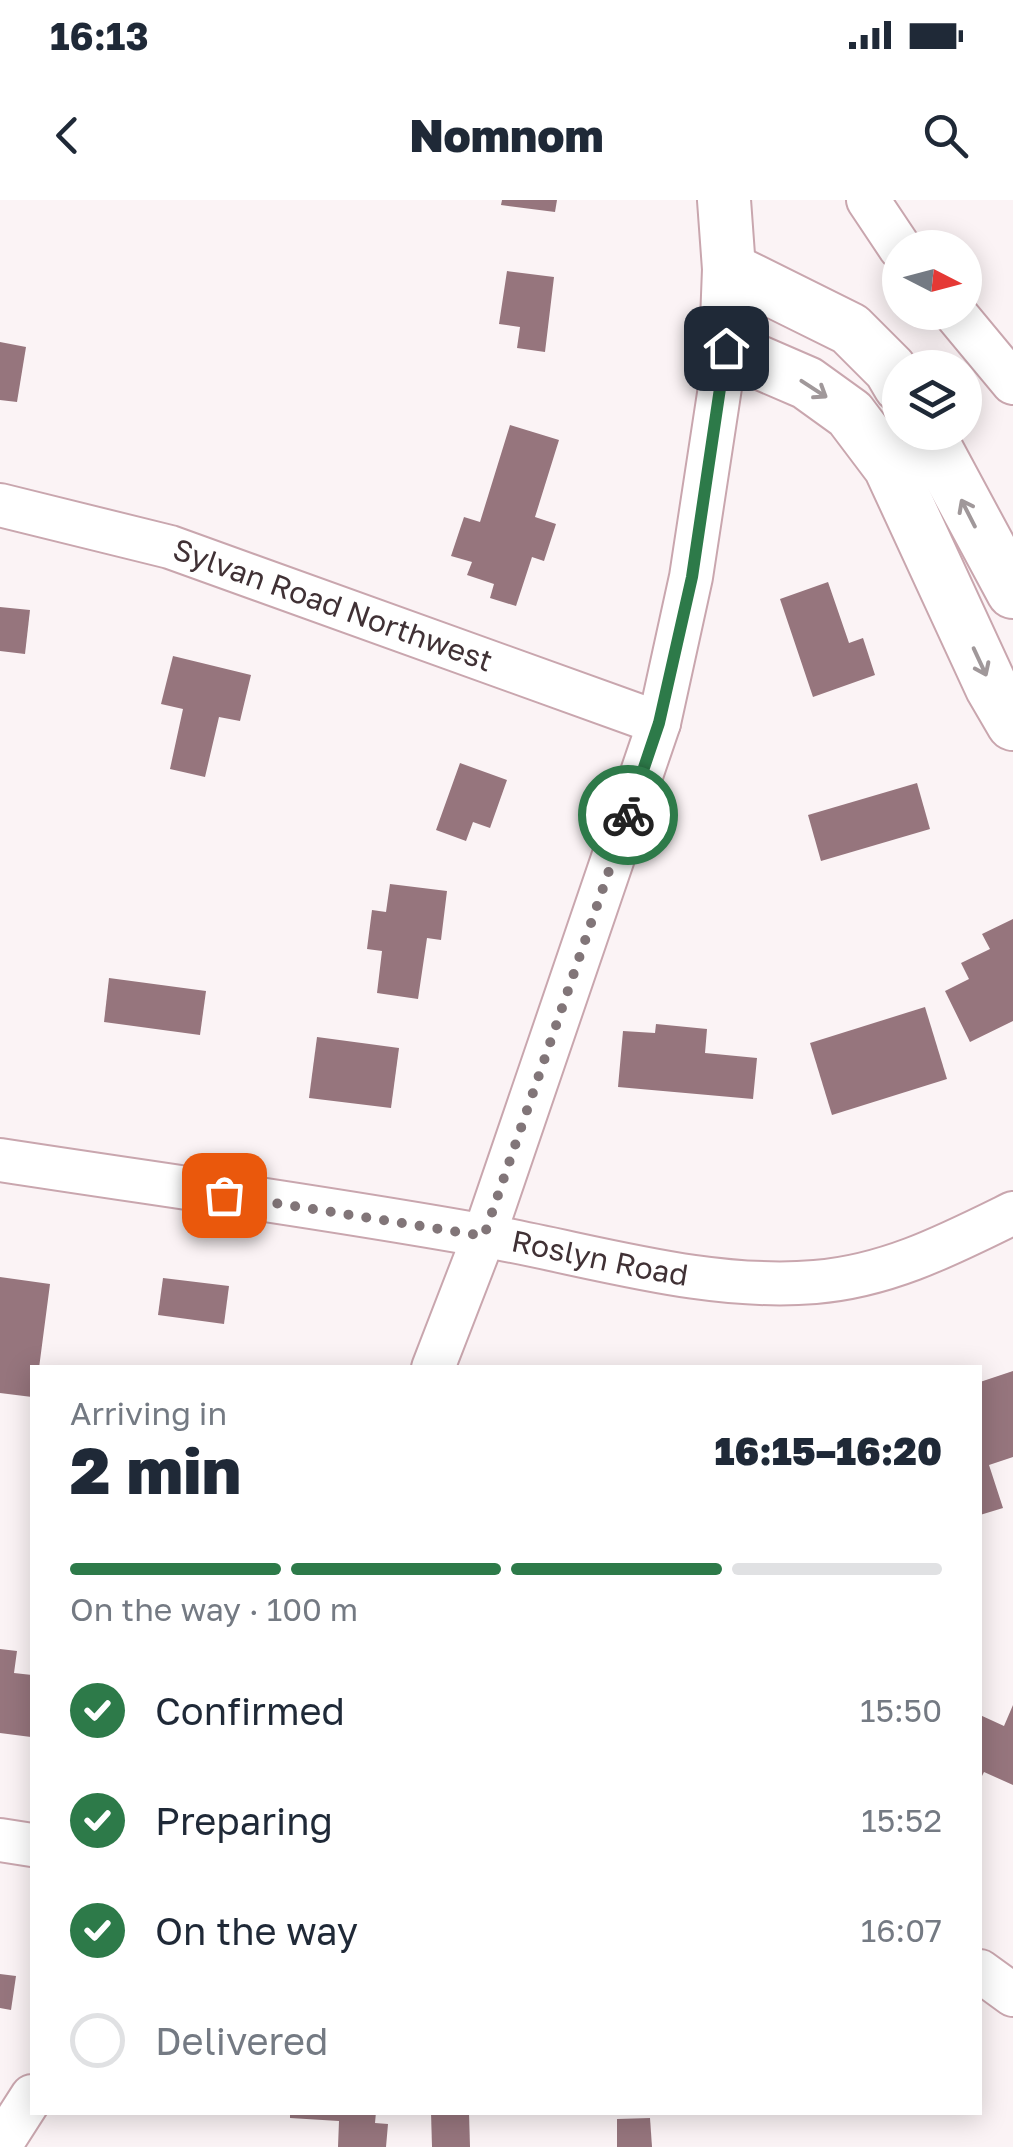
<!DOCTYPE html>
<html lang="en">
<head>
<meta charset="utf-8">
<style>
	:root { --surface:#fff; --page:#f2f2f3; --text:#1f2937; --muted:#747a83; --line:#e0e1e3; --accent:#2d7a49 }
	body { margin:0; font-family:"Golos Text",sans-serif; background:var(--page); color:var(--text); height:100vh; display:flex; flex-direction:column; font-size:38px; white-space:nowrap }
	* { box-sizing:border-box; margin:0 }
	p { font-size:32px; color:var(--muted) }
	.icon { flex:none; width:55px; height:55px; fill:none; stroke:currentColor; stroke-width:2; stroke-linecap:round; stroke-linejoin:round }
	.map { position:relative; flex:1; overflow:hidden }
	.panel { position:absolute; left:30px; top:1165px; width:952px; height:750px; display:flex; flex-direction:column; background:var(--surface); border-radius:0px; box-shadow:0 5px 25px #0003 }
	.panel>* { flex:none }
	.needle { width:65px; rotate:96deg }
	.tools { position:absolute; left:882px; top:30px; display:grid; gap:20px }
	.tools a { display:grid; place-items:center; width:100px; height:100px; border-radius:50%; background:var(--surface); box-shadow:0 5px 25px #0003; font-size:50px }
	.pin { position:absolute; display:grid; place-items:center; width:85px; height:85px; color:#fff; margin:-42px; border-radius:20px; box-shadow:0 5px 15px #0006 }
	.courier { position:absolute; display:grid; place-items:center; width:100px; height:100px; margin:-50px; border:8px solid #2d7a49; border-radius:50%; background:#fff; color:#222; box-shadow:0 2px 12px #0007 }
	.summary em { font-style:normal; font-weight:800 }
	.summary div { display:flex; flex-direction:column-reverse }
	.summary { display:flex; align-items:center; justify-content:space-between; height:170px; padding:0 40px }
	h1 { font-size:65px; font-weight:800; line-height:75px }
	.bar { display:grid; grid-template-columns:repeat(4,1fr); gap:15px 10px; align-content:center; height:120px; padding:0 40px }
	.bar i { height:12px; border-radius:8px; background:var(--line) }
	.bar .active { background:var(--accent) }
	.bar p { grid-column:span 4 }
	ol { padding:0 40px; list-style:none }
	li { display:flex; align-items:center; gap:30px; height:110px }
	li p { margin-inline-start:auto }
	li .icon { padding:10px; border-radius:50%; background:var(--accent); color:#fff; stroke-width:4 }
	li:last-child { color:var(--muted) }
	li i { width:55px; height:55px; border:5px solid var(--line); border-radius:50% }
	.status { display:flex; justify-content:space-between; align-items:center; height:70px; padding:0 50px; background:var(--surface); direction:ltr }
	.status svg { height:28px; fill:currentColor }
	header { display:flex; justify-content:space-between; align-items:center; height:130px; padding:0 40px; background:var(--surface); font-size:45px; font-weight:800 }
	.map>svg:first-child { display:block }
</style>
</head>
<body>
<div class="status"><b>16:13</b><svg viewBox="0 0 49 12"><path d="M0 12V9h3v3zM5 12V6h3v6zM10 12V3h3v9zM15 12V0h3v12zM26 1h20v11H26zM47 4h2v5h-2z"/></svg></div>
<header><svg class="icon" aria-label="back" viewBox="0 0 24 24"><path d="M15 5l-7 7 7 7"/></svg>Nomnom<svg class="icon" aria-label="search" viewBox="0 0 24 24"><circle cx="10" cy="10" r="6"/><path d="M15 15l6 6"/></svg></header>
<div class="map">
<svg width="1013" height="1947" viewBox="0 0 1013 1947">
	<rect width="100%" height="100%" fill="#fbf3f5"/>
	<g fill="#96757d">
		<path d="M 502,0 L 557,0 L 555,12 L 501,5 Z"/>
		<path d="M 507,71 L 554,77 L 545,152 L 517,148 L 520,127 L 499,124 Z"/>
		<path d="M 0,142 L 26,147 L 17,202 L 0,200 Z"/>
		<path d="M 510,225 L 559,240 L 535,317 L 556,324 L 544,361 L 532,357 L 516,406 L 490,398 L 494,384 L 467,375 L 472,362 L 451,356 L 464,317 L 480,322 Z"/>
		<path d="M 828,382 L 849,443 L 863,438 L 875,475 L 813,497 L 780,399 Z"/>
		<path d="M 0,407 L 30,410 L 25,454 L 0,451 Z"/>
		<path d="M 173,456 L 251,475 L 240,521 L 219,517 L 205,577 L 170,569 L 183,509 L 161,504 Z"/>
		<path d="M 460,563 L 507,580 L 490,628 L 473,622 L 466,641 L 436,630 Z"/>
		<path d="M 917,583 L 930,629 L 821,661 L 808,615 Z"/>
		<path d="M 390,684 L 447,691 L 441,740 L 427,738 L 418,799 L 377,793 L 382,751 L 367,749 L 372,710 L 386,712 Z"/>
		<path d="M 1013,719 L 1013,821 L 970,842 L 945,791 L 969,779 L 961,763 L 990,749 L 982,734 Z"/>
		<path d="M 109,778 L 206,791 L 200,835 L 104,822 Z"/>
		<path d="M 925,807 L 947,879 L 832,915 L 810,843 Z"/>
		<path d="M 656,824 L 707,829 L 705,853 L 757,858 L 753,899 L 618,887 L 623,831 L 655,833 Z"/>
		<path d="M 317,837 L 399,848 L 391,908 L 309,898 Z"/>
		<path d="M 0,1077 L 50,1084 L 39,1168 L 32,1168 L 32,1197 L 0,1193 Z"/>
		<path d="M 163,1078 L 229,1086 L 224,1124 L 158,1115 Z"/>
		<path d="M 1013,1171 L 1013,1257 L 989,1265 L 1003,1308 L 980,1315 L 980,1182 Z"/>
		<path d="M 0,1449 L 17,1451 L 14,1473 L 32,1475 L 31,1537 L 0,1533 Z"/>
		<path d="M 1013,1505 L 1013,1585 L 984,1572 L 980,1580 L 980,1515 L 1004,1526 Z"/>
		<path d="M 0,1774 L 16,1776 L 11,1810 L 0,1808 Z"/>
		<path d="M 290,1912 L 376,1912 L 375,1923 L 388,1924 L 386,1947 L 338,1947 L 339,1921 L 290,1918 Z"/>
		<path d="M 431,1912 L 469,1912 L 470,1947 L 432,1947 Z"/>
		<path d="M 650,1918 L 652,1947 L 617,1947 L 617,1919 Z"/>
	</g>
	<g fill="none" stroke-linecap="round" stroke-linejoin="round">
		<defs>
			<g id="minor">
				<path d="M 868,0 L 900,48"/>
				<path d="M 954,112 L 1013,183"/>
				<path id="s1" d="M 0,305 L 170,347 L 659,523"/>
				<path id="s2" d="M 0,960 C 162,985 325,1007 486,1036 C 593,1055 705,1091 815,1082 C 888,1076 948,1045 1013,1013"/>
				<path d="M 433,1168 L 484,1036 L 659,523 L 691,377 L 726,148"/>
				<path d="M 0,1640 L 32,1645"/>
				<path d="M 980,1771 L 1013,1795"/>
				<path d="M 0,1946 L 32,1896"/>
			</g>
			<g id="major">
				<path d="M 724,0 L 729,69 L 726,148 L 807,183 L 850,214 L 890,267 L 992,488 L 1013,524"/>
				<path d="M 729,69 L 850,129 L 890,169 L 900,186"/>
				<path d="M 927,232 L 1013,392"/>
			</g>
		</defs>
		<use href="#minor" stroke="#c9a6ae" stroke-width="46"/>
		<use href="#major" stroke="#c9a6ae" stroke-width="56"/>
		<use href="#minor" stroke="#fff" stroke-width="42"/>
		<use href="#major" stroke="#fff" stroke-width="52"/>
	</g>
	<defs><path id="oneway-shaft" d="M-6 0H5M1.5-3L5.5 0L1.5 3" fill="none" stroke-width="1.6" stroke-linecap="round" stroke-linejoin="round" transform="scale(2.5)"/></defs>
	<g stroke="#a0989a">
		<use href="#oneway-shaft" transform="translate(814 189) rotate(33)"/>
		<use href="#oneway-shaft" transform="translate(968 313) rotate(-117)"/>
		<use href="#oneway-shaft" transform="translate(980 462) rotate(65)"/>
	</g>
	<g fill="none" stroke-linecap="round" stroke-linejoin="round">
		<path stroke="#817578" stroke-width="10" stroke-dasharray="0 18" d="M 224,995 L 484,1036 L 628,615"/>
		<path stroke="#2d7a49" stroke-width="12" d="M 628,615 L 659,523 L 692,377 L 726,148"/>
	</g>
	<g text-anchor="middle" stroke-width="8" stroke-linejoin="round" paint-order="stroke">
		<g font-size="30" fill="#403135" stroke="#fbf3f5">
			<text dy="10" stroke="none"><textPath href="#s1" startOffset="348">Sylvan Road Northwest</textPath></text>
			<text dy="10" stroke="none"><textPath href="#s2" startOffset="608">Roslyn Road</textPath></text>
		</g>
	</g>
</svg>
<div class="tools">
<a><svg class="needle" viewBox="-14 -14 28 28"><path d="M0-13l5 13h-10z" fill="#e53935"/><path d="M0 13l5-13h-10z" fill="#747a83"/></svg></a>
<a><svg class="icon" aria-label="layers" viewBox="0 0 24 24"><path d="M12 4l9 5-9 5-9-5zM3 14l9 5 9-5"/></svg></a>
</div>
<div class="pin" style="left:224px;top:995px;background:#ea580c"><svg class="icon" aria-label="bag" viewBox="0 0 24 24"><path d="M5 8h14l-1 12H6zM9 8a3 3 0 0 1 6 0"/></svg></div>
<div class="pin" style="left:726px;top:148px;background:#1f2937"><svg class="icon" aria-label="home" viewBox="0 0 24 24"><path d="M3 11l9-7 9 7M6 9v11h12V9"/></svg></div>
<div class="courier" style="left:628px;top:615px"><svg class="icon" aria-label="bike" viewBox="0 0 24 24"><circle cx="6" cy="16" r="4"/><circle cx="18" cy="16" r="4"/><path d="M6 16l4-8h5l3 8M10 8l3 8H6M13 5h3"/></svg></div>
<section class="panel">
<div class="summary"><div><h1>2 min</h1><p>Arriving in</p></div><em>16:15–16:20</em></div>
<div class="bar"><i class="active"></i><i class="active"></i><i class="active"></i><i></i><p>On the way · 100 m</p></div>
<ol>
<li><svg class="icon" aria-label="check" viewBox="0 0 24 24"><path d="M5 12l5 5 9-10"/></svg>Confirmed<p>15:50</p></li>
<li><svg class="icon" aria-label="check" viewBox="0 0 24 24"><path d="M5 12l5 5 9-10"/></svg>Preparing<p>15:52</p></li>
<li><svg class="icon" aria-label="check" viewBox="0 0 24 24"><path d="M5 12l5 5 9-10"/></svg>On the way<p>16:07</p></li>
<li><i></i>Delivered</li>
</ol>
</section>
</div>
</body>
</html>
